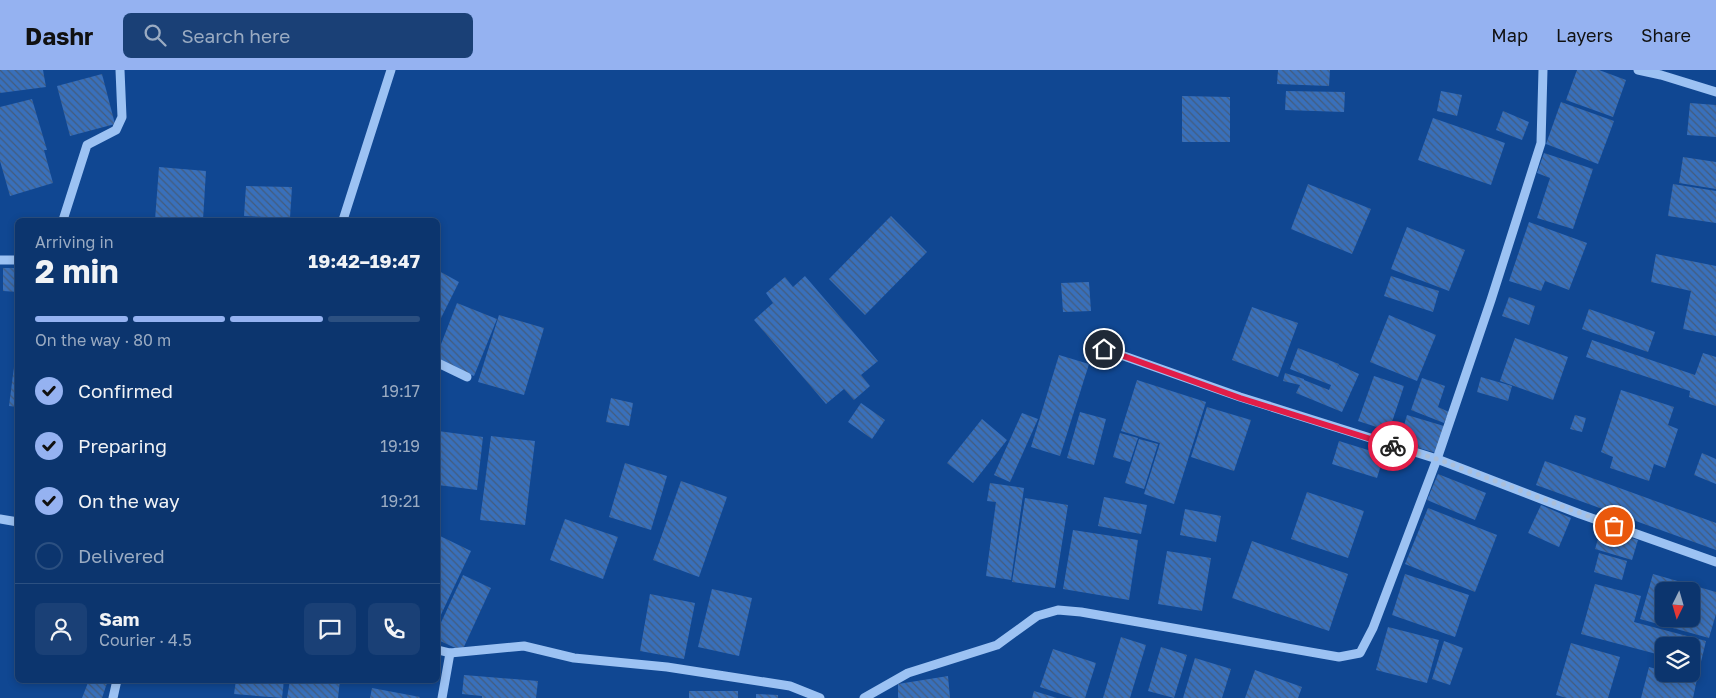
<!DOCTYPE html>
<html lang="en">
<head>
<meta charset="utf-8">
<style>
	:root { --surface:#0c356e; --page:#1a4076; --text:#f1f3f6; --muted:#9aabc2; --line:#2c5081; --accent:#95b2f1 }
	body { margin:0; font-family:"Golos Text",sans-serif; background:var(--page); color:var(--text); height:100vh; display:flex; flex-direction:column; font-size:19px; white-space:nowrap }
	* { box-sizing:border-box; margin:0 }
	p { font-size:16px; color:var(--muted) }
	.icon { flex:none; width:28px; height:28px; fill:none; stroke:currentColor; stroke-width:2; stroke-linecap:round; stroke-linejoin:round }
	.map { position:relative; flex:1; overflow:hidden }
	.details { position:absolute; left:15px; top:148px; width:425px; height:465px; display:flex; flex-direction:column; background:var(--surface); border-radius:8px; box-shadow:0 2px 8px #0003,0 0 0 1px var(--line) }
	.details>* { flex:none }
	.needle { width:32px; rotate:185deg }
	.controls { position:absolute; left:1655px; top:512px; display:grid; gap:10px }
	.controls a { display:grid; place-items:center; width:45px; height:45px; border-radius:8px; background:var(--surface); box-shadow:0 2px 8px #0003,0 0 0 1px var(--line); font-size:25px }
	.pin { position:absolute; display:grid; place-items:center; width:42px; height:42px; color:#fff; margin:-21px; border:2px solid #fff; border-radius:50%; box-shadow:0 1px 5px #0007 }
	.courier { position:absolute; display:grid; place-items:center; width:50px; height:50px; margin:-25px; border:4px solid #e11d48; border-radius:50%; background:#fff; color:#222; box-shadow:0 1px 6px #0007 }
	.overview em { font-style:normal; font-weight:700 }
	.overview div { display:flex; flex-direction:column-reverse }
	.overview { display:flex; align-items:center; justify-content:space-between; height:85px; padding:0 20px }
	h1 { font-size:32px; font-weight:700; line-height:38px }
	.bar { display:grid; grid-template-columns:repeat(4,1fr); gap:8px 5px; align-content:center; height:60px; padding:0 20px }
	.bar i { height:6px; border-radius:4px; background:var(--line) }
	.bar .current { background:var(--accent) }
	.bar p { grid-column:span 4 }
	.line { display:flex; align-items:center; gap:12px; padding:0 20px; border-top:1px solid var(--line) }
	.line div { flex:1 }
	.round { display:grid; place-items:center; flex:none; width:52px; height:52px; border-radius:8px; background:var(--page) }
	ol { padding:0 20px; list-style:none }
	li { display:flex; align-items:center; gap:15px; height:55px }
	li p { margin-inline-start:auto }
	li .icon { padding:5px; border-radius:50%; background:var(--accent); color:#111; stroke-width:4 }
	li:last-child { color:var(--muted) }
	li i { width:28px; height:28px; border:2px solid var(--line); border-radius:50% }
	header { display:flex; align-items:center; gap:30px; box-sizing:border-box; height:70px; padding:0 25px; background:var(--accent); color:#111 }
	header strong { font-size:24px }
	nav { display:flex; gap:28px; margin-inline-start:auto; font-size:18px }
	.search { width:350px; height:45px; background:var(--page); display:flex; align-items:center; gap:12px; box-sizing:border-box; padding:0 18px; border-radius:8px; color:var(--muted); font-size:19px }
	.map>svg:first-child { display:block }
</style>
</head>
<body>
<header>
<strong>Dashr</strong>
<div class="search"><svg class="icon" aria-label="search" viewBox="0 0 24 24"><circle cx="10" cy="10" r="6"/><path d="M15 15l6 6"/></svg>Search here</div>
<nav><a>Map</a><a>Layers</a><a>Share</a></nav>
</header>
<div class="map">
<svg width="1716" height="628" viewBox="0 0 1716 628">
	<defs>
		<pattern id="building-back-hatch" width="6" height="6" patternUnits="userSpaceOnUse" patternTransform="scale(1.25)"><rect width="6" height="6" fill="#3970bb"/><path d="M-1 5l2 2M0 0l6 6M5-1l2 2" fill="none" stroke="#435c7e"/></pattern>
	</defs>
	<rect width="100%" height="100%" fill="#104792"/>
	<g fill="url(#building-back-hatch)" fill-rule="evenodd">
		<path d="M 0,0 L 43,0 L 46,17 L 0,23 Z"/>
		<path d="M 1278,0 L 1330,0 L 1329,16 L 1277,14 Z"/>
		<path d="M 1577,0 L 1599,0 L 1626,10 L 1613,47 L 1566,30 Z"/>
		<path d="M 102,4 L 115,54 L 70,66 L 57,16 Z"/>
		<path d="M 1286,21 L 1345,22 L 1344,42 L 1285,40 Z"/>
		<path d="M 1441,21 L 1462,25 L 1457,46 L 1437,41 Z"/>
		<path d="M 1182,26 L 1230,27 L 1230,72 L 1182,72 Z"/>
		<path d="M 32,29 L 47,80 L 44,80 L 53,113 L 10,126 L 0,91 L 0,37 Z"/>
		<path d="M 1561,32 L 1614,51 L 1598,94 L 1546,74 Z"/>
		<path d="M 1690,33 L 1716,35 L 1716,67 L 1687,65 Z"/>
		<path d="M 1503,41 L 1529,52 L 1522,70 L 1496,60 Z"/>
		<path d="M 1433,48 L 1505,73 L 1491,115 L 1418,90 Z"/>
		<path d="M 1544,83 L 1593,99 L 1573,159 L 1537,148 L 1550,108 L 1537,103 Z"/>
		<path d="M 1683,87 L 1716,92 L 1716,119 L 1679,113 Z"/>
		<path d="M 159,97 L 206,101 L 203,150 L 155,150 Z"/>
		<path d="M 1308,114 L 1371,139 L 1352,184 L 1291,159 Z"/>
		<path d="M 1673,114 L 1716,121 L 1716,153 L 1668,146 Z"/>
		<path d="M 246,116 L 292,117 L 290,148 L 244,146 Z"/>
		<path d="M 891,146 L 927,182 L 865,245 L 829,209 Z"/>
		<path d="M 1529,152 L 1587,173 L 1569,220 L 1545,211 L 1541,221 L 1509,211 Z"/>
		<path d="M 1407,157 L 1465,180 L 1449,221 L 1391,199 Z"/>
		<path d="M 1656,184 L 1716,196 L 1716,266 L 1683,259 L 1691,221 L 1651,212 Z"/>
		<path d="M 3,198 L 18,198 L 18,222 L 3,221 Z"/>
		<path d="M 439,201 L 459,212 L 438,254 L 438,203 Z"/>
		<path d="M 805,206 L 878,291 L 861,305 L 870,316 L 854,330 L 844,319 L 826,334 L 754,250 L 773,233 L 766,223 L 785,207 L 793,217 Z"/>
		<path d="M 1391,206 L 1439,221 L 1433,242 L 1384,226 Z"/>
		<path d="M 1089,212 L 1091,241 L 1063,242 L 1061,213 Z"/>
		<path d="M 1509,227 L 1535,236 L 1529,255 L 1502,246 Z"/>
		<path d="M 457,233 L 497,249 L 474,306 L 438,292 L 438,282 Z"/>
		<path d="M 1252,237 L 1298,253 L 1278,307 L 1232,290 Z"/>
		<path d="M 1589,239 L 1655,262 L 1648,282 L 1582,259 Z"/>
		<path d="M 499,245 L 544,258 L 524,325 L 478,312 Z"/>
		<path d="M 1389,245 L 1436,265 L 1417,311 L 1370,292 Z"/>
		<path d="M 1515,268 L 1568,287 L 1553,330 L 1500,311 Z"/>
		<path d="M 1592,270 L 1695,305 L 1703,283 L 1716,287 L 1716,336 L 1689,327 L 1690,321 L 1586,287 Z"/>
		<path d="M 1298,278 L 1339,294 L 1336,301 L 1339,295 L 1359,304 L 1342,342 L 1296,323 L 1300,315 L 1283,311 L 1285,303 L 1304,309 L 1304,310 L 1329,320 L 1331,315 L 1290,299 Z"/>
		<path d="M 1059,285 L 1089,294 L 1060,386 L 1031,377 Z"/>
		<path d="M 14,297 L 18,297 L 18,337 L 9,336 Z"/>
		<path d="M 1374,306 L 1404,316 L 1389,361 L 1358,351 Z"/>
		<path d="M 1481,307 L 1512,316 L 1508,331 L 1477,322 Z"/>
		<path d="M 1422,308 L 1445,316 L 1438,337 L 1449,342 L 1444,353 L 1411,340 Z"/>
		<path d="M 1137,310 L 1206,332 L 1174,434 L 1144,424 L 1160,373 L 1121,361 Z"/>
		<path d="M 1621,320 L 1674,337 L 1668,355 L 1678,359 L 1665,398 L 1654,394 L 1649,411 L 1610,398 L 1613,387 L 1601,382 Z"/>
		<path d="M 611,328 L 633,333 L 629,356 L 606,352 Z"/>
		<path d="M 861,333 L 885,350 L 872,369 L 848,352 Z"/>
		<path d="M 1207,337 L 1251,350 L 1234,401 L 1191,387 Z"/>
		<path d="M 1080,342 L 1106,349 L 1094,395 L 1067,388 Z"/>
		<path d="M 1022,343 L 1038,349 L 1010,412 L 994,405 Z"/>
		<path d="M 1407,345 L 1444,356 L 1436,383 L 1399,372 Z"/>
		<path d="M 1575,345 L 1586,348 L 1582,362 L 1570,359 Z"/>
		<path d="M 982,349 L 1007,370 L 973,413 L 947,393 Z"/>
		<path d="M 438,361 L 483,367 L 477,420 L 438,415 Z"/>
		<path d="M 1120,363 L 1138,368 L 1130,392 L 1113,387 Z"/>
		<path d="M 491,366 L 535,371 L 525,455 L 480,450 Z"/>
		<path d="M 1139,369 L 1158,374 L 1144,419 L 1125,413 Z"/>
		<path d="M 1339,371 L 1384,385 L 1377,408 L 1332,394 Z"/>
		<path d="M 1702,383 L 1716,389 L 1716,414 L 1694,405 Z"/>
		<path d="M 1545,391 L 1716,453 L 1716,480 L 1536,415 Z"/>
		<path d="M 625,393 L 667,406 L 651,460 L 609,447 Z"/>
		<path d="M 1438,404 L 1486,423 L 1475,450 L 1427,430 Z"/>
		<path d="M 681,411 L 727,427 L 699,507 L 653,490 Z"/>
		<path d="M 990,413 L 1024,418 L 1011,510 L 986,506 L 996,432 L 987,431 Z"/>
		<path d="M 1307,422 L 1364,441 L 1348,488 L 1291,469 Z"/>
		<path d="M 1104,427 L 1147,435 L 1141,464 L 1098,456 Z"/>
		<path d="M 1025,428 L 1068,435 L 1055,518 L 1012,512 Z"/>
		<path d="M 1541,435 L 1571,448 L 1559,477 L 1528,463 Z"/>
		<path d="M 1428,438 L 1497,465 L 1475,522 L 1405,494 Z"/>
		<path d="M 1185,439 L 1221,446 L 1216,472 L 1180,465 Z"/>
		<path d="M 565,449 L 618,467 L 603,509 L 550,490 Z"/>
		<path d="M 1601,459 L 1638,470 L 1632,490 L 1595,479 Z"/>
		<path d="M 1073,460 L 1138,470 L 1129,530 L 1063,519 Z"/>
		<path d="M 438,465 L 471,481 L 438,551 Z"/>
		<path d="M 1252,471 L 1348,504 L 1329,561 L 1232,528 Z"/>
		<path d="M 1167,481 L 1211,488 L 1202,541 L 1158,534 Z"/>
		<path d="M 1599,483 L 1627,491 L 1622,510 L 1594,502 Z"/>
		<path d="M 1405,504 L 1469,525 L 1455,567 L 1392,545 Z"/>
		<path d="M 1653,504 L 1716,522 L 1716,544 L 1709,568 L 1640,549 ZM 1664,521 L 1691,521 L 1691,549 L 1664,549 Z"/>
		<path d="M 463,505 L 491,518 L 462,581 L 438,570 L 438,559 Z"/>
		<path d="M 1595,514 L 1641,526 L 1634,552 L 1706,571 L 1700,596 L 1691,594 L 1691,576 L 1664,576 L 1664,586 L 1581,564 Z"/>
		<path d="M 712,519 L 752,528 L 739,586 L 698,577 Z"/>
		<path d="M 650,524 L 695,533 L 684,589 L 640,581 Z"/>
		<path d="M 1388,557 L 1439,570 L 1427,613 L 1376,600 Z"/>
		<path d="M 1121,567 L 1146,575 L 1130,628 L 1103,628 Z"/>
		<path d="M 1444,571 L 1463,578 L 1450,615 L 1432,609 Z"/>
		<path d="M 1571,573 L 1620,587 L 1608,628 L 1567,628 L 1556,625 Z"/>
		<path d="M 1161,577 L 1187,585 L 1174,628 L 1148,621 Z"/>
		<path d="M 1053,579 L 1096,593 L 1085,628 L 1073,628 L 1040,617 Z"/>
		<path d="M 1195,588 L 1231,599 L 1222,628 L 1183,628 Z"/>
		<path d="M 1649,597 L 1664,601 L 1664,604 L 1676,604 L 1697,609 L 1693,628 L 1641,628 Z"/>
		<path d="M 1255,600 L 1302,617 L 1298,628 L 1245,628 Z"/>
		<path d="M 464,605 L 538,611 L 536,628 L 482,628 L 482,626 L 462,624 Z"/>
		<path d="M 948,606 L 950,628 L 898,628 L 898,614 Z"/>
		<path d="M 89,610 L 108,610 L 102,628 L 82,628 Z"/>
		<path d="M 236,610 L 284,610 L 282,628 L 234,624 Z"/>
		<path d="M 290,610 L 340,610 L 338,628 L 287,628 Z"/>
		<path d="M 372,618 L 420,627 L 419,628 L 370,628 Z"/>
		<rect x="689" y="621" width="49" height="7"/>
		<path d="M 1034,621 L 1057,628 L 1032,628 Z"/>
		<path d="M 756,624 L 778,625 L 778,628 L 756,628 Z"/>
	</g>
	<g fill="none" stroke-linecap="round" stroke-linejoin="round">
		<g stroke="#9cc2f3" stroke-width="9">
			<path d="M 1638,0 L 1661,5 L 1716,22"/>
			<path d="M 63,150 L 87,75 L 116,60 L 122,47 L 120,0"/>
			<path d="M 343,150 L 391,0"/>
			<path d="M 0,190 L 18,190"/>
			<path d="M 1104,279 L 1240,327 L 1437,389 L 1580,444 L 1716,492"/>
			<path d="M 438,293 L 467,307"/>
			<path d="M 0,449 L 18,452"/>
			<path d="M 438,580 L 450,583 L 524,576 L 574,588 L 667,597 L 790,616 L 820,628"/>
			<path d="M 113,628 L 117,610"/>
			<path d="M 442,628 L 450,583"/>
			<path d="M 864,628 L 908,603 L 997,575 L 1037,546 L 1058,540 L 1081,542 L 1339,587 L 1360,583 L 1373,558 L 1437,389 L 1491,230 L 1541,73 L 1543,0"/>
		</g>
	</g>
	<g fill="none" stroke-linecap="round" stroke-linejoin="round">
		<path stroke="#abbfd9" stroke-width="5" stroke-dasharray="0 9" d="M 1393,376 L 1437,389 L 1614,456"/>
		<path stroke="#e11d48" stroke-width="6" d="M 1104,279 L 1240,328 L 1393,376"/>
	</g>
</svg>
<div class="controls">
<a><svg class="needle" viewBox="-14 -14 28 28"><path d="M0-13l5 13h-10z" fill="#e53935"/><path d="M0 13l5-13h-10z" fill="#9aabc2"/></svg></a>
<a><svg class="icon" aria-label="layers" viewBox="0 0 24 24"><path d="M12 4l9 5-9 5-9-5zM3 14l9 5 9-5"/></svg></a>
</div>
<div class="pin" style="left:1614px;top:456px;background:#ea580c"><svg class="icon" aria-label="bag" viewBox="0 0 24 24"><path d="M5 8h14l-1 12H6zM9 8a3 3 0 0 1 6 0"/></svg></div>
<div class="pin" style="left:1104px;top:279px;background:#1f2937"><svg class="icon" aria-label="home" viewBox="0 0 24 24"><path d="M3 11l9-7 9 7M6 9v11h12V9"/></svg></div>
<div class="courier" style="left:1393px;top:376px"><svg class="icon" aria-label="bike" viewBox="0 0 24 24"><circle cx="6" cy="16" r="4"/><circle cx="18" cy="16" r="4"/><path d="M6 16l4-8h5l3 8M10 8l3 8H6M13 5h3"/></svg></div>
<section class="details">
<div class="overview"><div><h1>2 min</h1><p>Arriving in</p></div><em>19:42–19:47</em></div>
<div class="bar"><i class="current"></i><i class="current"></i><i class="current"></i><i></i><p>On the way · 80 m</p></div>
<ol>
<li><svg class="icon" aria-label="check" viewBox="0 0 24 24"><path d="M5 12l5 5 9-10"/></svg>Confirmed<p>19:17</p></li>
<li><svg class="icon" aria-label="check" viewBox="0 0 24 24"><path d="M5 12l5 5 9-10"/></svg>Preparing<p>19:19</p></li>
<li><svg class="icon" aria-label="check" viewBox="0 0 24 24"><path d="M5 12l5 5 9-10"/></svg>On the way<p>19:21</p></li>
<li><i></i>Delivered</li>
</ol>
<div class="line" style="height:90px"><a class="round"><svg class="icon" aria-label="person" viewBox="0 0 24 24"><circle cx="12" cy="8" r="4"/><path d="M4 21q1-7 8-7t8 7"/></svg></a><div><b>Sam</b><p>Courier · 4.5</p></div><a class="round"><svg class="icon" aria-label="chat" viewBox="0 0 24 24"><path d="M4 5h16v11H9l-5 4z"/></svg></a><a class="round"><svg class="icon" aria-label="phone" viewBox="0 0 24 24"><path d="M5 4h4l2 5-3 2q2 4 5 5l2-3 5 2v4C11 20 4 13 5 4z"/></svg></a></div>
</section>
</div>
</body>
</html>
